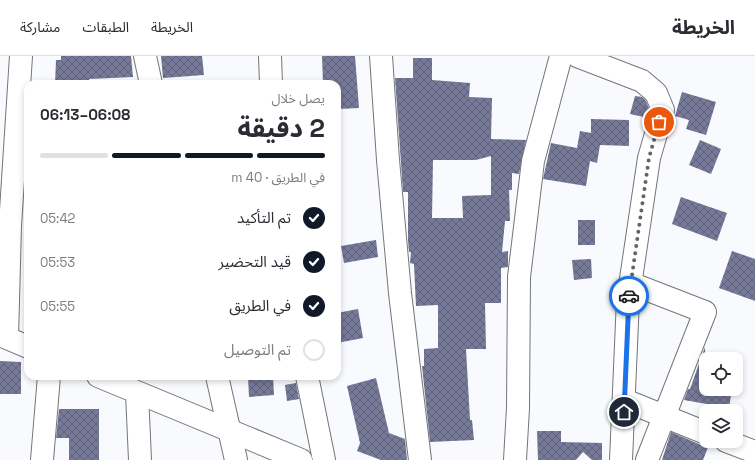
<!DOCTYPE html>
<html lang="ar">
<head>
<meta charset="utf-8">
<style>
	:root { --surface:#fff; --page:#f2f2f3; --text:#2b2b33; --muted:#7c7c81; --line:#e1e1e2; --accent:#111827 }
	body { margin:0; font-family:"Space Grotesk","Noto Sans Arabic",sans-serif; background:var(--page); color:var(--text); direction:rtl; height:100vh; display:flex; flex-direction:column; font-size:15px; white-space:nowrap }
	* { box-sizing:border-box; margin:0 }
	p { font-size:13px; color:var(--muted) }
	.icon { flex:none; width:22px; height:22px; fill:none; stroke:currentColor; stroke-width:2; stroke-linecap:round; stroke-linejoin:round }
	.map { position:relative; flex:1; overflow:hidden; direction:ltr }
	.side { position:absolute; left:24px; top:24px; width:317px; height:300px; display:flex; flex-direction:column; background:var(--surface); border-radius:12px; box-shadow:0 2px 6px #0003; direction:rtl }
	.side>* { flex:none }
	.buttons { position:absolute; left:699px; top:296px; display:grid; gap:8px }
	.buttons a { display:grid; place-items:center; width:44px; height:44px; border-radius:8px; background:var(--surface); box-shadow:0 2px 6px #0003; font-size:20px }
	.pin { position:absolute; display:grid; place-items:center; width:34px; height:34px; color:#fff; margin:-17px; border:2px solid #fff; border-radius:50%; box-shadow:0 1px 4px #0007 }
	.courier { position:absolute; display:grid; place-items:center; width:40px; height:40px; margin:-20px; border:3px solid #1a73e8; border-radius:50%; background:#fff; color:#222; box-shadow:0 1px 5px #0007 }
	.headline em { font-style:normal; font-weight:700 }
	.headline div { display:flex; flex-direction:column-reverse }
	.headline { display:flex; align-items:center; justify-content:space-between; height:68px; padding:0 16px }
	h1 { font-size:26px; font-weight:700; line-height:30px }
	.bar { display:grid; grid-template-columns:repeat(4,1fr); gap:6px 4px; align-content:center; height:48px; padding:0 16px }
	.bar i { height:5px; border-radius:3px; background:var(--line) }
	.bar .on { background:var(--accent) }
	.bar p { grid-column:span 4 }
	ol { padding:0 16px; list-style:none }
	li { display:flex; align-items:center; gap:12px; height:44px }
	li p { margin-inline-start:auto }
	li .icon { padding:4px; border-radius:50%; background:var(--accent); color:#fff; stroke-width:4 }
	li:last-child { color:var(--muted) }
	li i { width:22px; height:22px; border:2px solid var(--line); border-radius:50% }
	header { display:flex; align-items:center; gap:24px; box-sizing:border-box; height:56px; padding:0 20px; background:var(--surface); border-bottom:1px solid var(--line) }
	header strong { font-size:19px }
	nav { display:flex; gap:22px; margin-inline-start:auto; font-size:14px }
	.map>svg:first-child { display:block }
</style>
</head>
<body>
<header>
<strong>الخريطة</strong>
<nav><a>الخريطة</a><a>الطبقات</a><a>مشاركة</a></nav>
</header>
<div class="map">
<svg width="755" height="404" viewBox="0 0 755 404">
	<defs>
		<pattern id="building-cross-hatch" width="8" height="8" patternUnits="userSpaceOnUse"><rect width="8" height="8" fill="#767998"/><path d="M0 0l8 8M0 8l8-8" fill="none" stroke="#60627b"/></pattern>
	</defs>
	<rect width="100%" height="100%" fill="#f8fafd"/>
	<g fill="url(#building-cross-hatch)" fill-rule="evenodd">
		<path d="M 61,0 L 131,0 L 133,21 L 89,23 L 89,25 L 86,25 L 86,28 L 55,28 L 56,4 L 61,4 Z"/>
		<path d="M 161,0 L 202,0 L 204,19 L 163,22 Z"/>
		<path d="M 322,0 L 355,0 L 359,52 L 339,53 L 337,28 L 323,28 Z"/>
		<path d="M 413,2 L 432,2 L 432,24 L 470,27 L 469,41 L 492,42 L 491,83 L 526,84 L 519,118 L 512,117 L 512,134 L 509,134 L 510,165 L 505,165 L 502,196 L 508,195 L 508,211 L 501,212 L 501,247 L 485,247 L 486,293 L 466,293 L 470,364 L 472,364 L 474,384 L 430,386 L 422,310 L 424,310 L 424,293 L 438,292 L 438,249 L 416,250 L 414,208 L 410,207 L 411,196 L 409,196 L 408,185 L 408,136 L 403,136 L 395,22 L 413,22 ZM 491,100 L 491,139 L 462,140 L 463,162 L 432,162 L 433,104 L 476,104 Z"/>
		<path d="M 682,36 L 716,46 L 706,79 L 686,73 L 689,64 L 675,60 Z"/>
		<path d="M 635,40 L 642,41 L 646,45 L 650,55 L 648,62 L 630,58 Z"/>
		<path d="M 591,63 L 629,64 L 629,90 L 600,89 L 597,107 L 590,105 L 586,130 L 543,123 L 551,87 L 577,92 L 580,75 L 591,77 Z"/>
		<path d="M 700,84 L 721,93 L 711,118 L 689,109 Z"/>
		<path d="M 681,141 L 727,157 L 717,185 L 672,168 Z"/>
		<rect x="578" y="164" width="17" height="25"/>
		<path d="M 376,184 L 378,201 L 344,207 L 341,190 Z"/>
		<path d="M 732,195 L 755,203 L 755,245 L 719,232 Z"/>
		<path d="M 591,203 L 592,222 L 574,224 L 572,204 Z"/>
		<path d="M 358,253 L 363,282 L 337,287 L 337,257 Z"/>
		<path d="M 705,291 L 706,333 L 732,333 L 729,352 L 684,344 L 688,333 L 690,333 Z"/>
		<path d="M 0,305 L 21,306 L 21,338 L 0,338 Z"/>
		<path d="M 248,320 L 273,320 L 274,339 L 249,341 Z"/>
		<path d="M 376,322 L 389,377 L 405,383 L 407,404 L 381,404 L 357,395 L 360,387 L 347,330 Z"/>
		<path d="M 296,327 L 299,343 L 287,345 L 285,329 Z"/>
		<path d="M 59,353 L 99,353 L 99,404 L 69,404 L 69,382 L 56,382 Z"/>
		<path d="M 537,375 L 561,375 L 561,386 L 602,387 L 602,404 L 592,404 L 583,396 L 576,404 L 538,404 Z"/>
		<path d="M 671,376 L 701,389 L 709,389 L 703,404 L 662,404 Z"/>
	</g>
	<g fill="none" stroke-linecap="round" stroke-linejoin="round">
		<defs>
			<g id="minor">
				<path d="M 145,0 L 151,28"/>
				<path d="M 270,0 L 271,28"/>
				<path d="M 381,0 L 388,104 L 400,237 L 420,404"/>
				<path d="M 577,0 L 642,25 L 656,37 L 663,54 L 649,102 L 628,243 L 621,404"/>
				<path d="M 630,227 L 705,256 L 647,404"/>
				<path d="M 0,279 L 28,291"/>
				<path d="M 7,282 L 10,170 L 21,0"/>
				<path d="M 98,320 L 301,404"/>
				<path d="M 217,320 L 236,404"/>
				<path d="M 307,320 L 324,404"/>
				<path d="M 137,337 L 140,404"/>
				<path d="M 624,344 L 706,377"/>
				<path d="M 726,385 L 755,396"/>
				<path d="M 42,404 L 49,320"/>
				<path d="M 515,404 L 518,352 L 519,221 L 533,105 L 561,0"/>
			</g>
		</defs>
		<use href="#minor" stroke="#747578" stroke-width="24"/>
		<use href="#minor" stroke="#fff" stroke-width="22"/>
	</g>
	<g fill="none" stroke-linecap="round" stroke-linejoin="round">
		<path stroke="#636466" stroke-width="4" stroke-dasharray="0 7.2" d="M 629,240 L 649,102 L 659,66"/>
		<path stroke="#1a73e8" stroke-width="5" d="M 624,356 L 629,240"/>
	</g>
</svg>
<div class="buttons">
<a><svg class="icon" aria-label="locate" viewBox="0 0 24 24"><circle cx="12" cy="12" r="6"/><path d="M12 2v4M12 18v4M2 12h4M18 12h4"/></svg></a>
<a><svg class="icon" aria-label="layers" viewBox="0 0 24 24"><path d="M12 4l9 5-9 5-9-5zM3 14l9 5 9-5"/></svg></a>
</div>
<div class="pin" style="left:659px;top:66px;background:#ea580c"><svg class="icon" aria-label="bag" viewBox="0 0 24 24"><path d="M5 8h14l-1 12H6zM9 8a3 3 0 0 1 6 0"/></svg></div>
<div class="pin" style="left:624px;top:356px;background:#1f2937"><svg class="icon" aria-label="home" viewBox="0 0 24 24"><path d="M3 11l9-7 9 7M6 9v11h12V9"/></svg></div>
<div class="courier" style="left:629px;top:240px"><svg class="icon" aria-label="car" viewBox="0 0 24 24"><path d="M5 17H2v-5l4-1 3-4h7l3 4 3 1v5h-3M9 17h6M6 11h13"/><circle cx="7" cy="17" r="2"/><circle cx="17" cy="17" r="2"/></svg></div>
<section class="side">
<div class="headline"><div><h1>2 دقيقة</h1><p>يصل خلال</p></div><em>06:08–06:13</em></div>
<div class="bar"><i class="on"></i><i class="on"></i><i class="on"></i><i></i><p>في الطريق · 40 m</p></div>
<ol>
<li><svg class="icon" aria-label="check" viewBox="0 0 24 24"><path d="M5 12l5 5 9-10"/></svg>تم التأكيد<p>05:42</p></li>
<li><svg class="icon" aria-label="check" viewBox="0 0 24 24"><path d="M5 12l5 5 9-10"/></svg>قيد التحضير<p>05:53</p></li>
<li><svg class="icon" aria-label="check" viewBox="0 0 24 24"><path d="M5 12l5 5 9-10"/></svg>في الطريق<p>05:55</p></li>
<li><i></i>تم التوصيل</li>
</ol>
</section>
</div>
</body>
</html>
